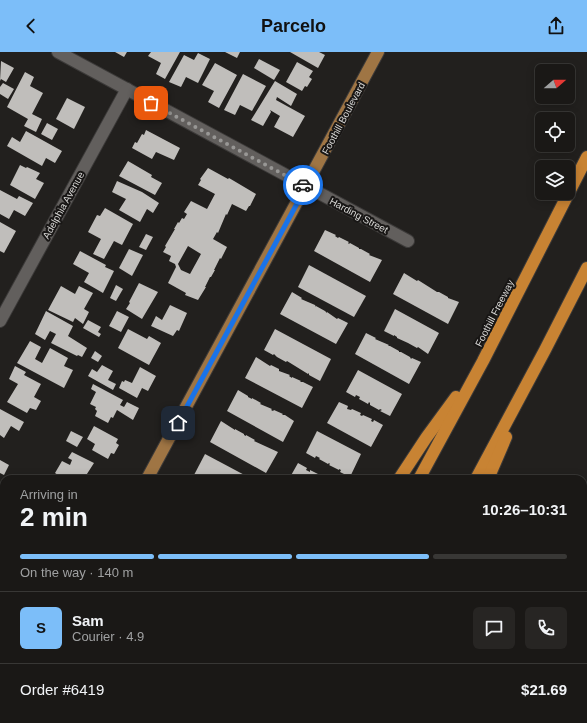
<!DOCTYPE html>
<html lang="en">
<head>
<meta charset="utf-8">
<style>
	:root { --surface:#1a1816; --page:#272523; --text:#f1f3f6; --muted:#9fa0a1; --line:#383735; --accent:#7cbef9 }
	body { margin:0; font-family:Arial,sans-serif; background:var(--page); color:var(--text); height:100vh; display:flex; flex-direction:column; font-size:15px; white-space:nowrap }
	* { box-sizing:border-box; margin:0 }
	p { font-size:13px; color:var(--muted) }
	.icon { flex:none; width:22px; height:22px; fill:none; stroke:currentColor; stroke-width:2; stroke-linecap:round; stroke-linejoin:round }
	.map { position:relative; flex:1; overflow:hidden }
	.details { position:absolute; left:0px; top:423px; width:587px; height:248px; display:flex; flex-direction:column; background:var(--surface); border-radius:12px 12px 0 0; box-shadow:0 2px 10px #0003,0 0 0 1px var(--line) }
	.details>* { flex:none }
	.needle { width:26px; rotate:70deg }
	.buttons { position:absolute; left:535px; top:12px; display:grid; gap:8px }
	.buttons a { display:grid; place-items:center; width:40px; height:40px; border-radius:6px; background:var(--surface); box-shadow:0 2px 10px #0003,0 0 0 1px var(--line); font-size:20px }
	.pin { position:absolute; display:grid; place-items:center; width:34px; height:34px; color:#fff; margin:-17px; border-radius:8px; box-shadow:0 2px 6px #0006 }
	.courier { position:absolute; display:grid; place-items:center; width:40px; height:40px; margin:-20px; border:3px solid #1a73e8; border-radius:50%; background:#fff; color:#222; box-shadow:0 1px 5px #0007 }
	.overview em { font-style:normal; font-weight:600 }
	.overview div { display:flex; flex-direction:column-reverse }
	.overview { display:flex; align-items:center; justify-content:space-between; height:68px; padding:0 20px }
	h1 { font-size:26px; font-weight:600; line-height:30px }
	.bar { display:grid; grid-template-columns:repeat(4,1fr); gap:6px 4px; align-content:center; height:48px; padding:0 20px }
	.bar i { height:5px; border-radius:3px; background:var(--line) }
	.bar .selected { background:var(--accent) }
	.bar p { grid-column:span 4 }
	.line { display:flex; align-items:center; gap:10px; padding:0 20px; border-top:1px solid var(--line) }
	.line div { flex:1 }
	.round { display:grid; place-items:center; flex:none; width:42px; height:42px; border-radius:6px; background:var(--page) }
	header { display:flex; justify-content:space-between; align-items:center; height:52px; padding:0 20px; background:var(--accent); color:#111; font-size:18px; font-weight:600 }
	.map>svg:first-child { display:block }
</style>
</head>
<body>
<header><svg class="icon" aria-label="back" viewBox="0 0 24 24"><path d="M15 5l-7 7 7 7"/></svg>Parcelo<svg class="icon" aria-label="share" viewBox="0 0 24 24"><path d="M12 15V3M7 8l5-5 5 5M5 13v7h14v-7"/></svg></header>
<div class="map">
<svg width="587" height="671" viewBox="0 0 587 671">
	<rect width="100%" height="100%" fill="#22201e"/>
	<g fill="#c0bebb" fill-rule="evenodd">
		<path d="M 115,0 L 127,0 L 124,5 Z"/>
		<path d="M 151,0 L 180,0 L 165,27 L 156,22 L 161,11 L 148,4 Z"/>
		<path d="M 225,0 L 240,0 L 237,6 Z"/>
		<path d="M 290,0 L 319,0 L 325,3 L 318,16 Z"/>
		<path d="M 198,1 L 210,7 L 198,31 L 186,25 L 181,35 L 169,30 L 184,3 L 194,8 Z"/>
		<path d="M 259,7 L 280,18 L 274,28 L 254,16 Z"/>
		<path d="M 1,9 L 14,16 L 6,30 L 1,27 L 0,29 Z"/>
		<path d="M 297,10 L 313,19 L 309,25 L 312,27 L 307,35 L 305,34 L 302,39 L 286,30 Z"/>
		<path d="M 215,11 L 237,23 L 219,56 L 208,50 L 214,39 L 202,33 Z"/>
		<path d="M 25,20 L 34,25 L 30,34 L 43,41 L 32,62 L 42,67 L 36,80 L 24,74 L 28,67 L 7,55 Z"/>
		<path d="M 243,22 L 266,34 L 252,59 L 240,53 L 235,63 L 224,58 Z"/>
		<path d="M 275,29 L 297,42 L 291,54 L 277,45 L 276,48 L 305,64 L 293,85 L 274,75 L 280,64 L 270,58 L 271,60 L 263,74 L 251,68 Z"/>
		<path d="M 3,31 L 14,37 L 8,47 L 0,42 L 0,35 Z"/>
		<path d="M 67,46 L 85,55 L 74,77 L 56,67 Z"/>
		<path d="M 47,71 L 58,77 L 52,88 L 41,82 Z"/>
		<path d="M 146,78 L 180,96 L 174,108 L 156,100 L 152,107 L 132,96 L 135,90 L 137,91 L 142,82 L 144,83 Z"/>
		<path d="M 26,79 L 62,99 L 55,111 L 46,106 L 42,114 L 7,94 L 12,85 L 20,90 Z"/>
		<path d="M 128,109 L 152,123 L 151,125 L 162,131 L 155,143 L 119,124 Z"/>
		<path d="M 20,113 L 26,116 L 27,115 L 40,121 L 36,127 L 44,131 L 35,147 L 10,133 Z"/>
		<path d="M 208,116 L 228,127 L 229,126 L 256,142 L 250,154 L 249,154 L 246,159 L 232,152 L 227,163 L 226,162 L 218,181 L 217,180 L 213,187 L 227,195 L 221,207 L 220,206 L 214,218 L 215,218 L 211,225 L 210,225 L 205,235 L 206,235 L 198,248 L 185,243 L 186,241 L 168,231 L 176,215 L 175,212 L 169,209 L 171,204 L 163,200 L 166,195 L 165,194 L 175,177 L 174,177 L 178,170 L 179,171 L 182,166 L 184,167 L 187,162 L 184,160 L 191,149 L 207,157 L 215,142 L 198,133 L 201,128 L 200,127 ZM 188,194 L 201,202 L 190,222 L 181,218 L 178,212 Z"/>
		<path d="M 117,129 L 142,140 L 159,151 L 153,161 L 147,157 L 140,170 L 119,158 L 126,147 L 112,140 Z"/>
		<path d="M 0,138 L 17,147 L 19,144 L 33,151 L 25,164 L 14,158 L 9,167 L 0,162 Z"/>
		<path d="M 105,156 L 133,172 L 122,193 L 114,189 L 104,207 L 93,202 L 101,187 L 88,180 L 97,163 L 100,164 Z"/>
		<path d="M 0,170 L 16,179 L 4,201 L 0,199 Z"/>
		<path d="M 325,178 L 336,183 L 335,184 L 338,186 L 339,185 L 349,190 L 348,191 L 349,192 L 350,191 L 359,196 L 359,197 L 361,197 L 370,202 L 369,203 L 382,208 L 370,230 L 314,199 Z"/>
		<path d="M 146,182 L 153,185 L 146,198 L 139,195 Z"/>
		<path d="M 129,197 L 143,203 L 132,224 L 119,216 Z"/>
		<path d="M 80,199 L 106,213 L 105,215 L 114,219 L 103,241 L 84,230 L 89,221 L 73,212 Z"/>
		<path d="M 309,213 L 366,244 L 354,265 L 298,235 Z"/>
		<path d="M 404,221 L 417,229 L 418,228 L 437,240 L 439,240 L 448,245 L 448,246 L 459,250 L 448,272 L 393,242 Z"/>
		<path d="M 139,231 L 158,240 L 142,267 L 126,257 L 130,251 L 129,250 Z"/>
		<path d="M 116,233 L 123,237 L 116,249 L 110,246 Z"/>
		<path d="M 61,234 L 75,242 L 79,234 L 93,241 L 84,257 L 89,260 L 83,272 L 75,266 L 73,270 L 48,258 Z"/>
		<path d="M 292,240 L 302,246 L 301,247 L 315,253 L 316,255 L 316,254 L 325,259 L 327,261 L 327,260 L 337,267 L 338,266 L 348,271 L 336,292 L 280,262 Z"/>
		<path d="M 170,253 L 187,261 L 179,279 L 177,278 L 173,284 L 151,274 L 156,264 L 162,268 Z"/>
		<path d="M 395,257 L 439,281 L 428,302 L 418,295 L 417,296 L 408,291 L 397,286 L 397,285 L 394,283 L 394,284 L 384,279 Z"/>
		<path d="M 46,259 L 73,274 L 68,284 L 87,296 L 82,305 L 78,303 L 77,304 L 51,291 L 56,282 L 50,279 L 45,288 L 35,282 Z"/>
		<path d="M 117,259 L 129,265 L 121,280 L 109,274 Z"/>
		<path d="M 88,268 L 101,275 L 98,280 L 101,282 L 99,285 L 83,276 Z"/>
		<path d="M 128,277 L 147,287 L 149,284 L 161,291 L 149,313 L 118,296 Z"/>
		<path d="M 275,277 L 331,307 L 320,329 L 309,323 L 309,321 L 308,322 L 287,309 L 286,310 L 277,305 L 274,302 L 273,303 L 264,298 Z"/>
		<path d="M 366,281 L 376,286 L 375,287 L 389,293 L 388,294 L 390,294 L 399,299 L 399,300 L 401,300 L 410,305 L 411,307 L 412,306 L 421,310 L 409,332 L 355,302 Z"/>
		<path d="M 30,289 L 41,295 L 35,307 L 42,311 L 50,296 L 68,306 L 64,314 L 73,318 L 64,336 L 17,311 Z"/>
		<path d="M 95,299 L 102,304 L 98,310 L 91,306 Z"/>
		<path d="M 256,305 L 270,314 L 271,313 L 279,317 L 279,319 L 290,323 L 289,324 L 292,326 L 292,325 L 301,329 L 300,330 L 303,330 L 313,335 L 302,356 L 245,326 Z"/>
		<path d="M 102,313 L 113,319 L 108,328 L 116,332 L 113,338 L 88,324 L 92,317 L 97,320 Z"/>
		<path d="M 15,314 L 26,320 L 24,323 L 41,332 L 34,345 L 41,349 L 36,358 L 30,356 L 27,361 L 7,350 L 18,332 L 9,327 Z"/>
		<path d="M 140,315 L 156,324 L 148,339 L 142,336 L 137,346 L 119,336 L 122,329 L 124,330 L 125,328 L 132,331 Z"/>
		<path d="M 358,318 L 402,342 L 390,364 L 380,359 L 382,358 L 380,357 L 379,358 L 370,353 L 370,351 L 369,350 L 368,352 L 359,347 L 360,345 L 356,343 L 355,345 L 346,340 Z"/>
		<path d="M 93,332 L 123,348 L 120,353 L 124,355 L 127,350 L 139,356 L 133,368 L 117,358 L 113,366 L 111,365 L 108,371 L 95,364 L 97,359 L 95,357 L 96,355 L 90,352 L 96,340 L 91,337 Z"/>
		<path d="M 238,338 L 248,344 L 248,345 L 252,347 L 252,346 L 261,351 L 260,352 L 272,357 L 271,358 L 273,359 L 274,358 L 283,362 L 282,363 L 285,363 L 294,369 L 283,390 L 227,359 Z"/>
		<path d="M 339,350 L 348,354 L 347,357 L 351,358 L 352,357 L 361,361 L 360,363 L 362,364 L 363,363 L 372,367 L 371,369 L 373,370 L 374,368 L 383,373 L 371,395 L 327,371 Z"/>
		<path d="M 0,357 L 24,370 L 19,379 L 11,374 L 4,386 L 0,383 Z"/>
		<path d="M 221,369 L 235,378 L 235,377 L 244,382 L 244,383 L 246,384 L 246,383 L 255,388 L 254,389 L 278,400 L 266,421 L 210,390 Z"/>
		<path d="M 94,374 L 118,387 L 116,391 L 119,393 L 114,402 L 111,401 L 108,407 L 92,398 L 95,392 L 87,387 Z"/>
		<path d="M 71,379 L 83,385 L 77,395 L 66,389 Z"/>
		<path d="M 317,379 L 361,402 L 350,425 L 340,420 L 341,418 L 339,417 L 339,418 L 329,413 L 330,412 L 329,411 L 328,412 L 319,407 L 320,406 L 316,404 L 315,406 L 306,401 Z"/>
		<path d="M 72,400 L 94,411 L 85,425 L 86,425 L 85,427 L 64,427 L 55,421 L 62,409 L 70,413 L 72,408 L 68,406 Z"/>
		<path d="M 205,402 L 252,427 L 201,427 L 194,423 Z"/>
		<path d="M 0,408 L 9,413 L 4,423 L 0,421 Z"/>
		<path d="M 298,411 L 307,416 L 306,418 L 310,420 L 310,418 L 320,423 L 319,425 L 320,426 L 321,424 L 327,427 L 289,427 Z"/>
		<path d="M 2,431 L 4,432 L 4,448 L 1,453 L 0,452 L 0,434 Z"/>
		<path d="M 0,456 L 4,458 L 4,473 L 0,471 Z"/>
		<path d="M 3,509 L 4,509 L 4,534 L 0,532 L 0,514 Z"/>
		<path d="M 583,621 L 587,623 L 587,642 L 585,640 L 583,643 Z"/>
		<path d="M 80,667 L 104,667 L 101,671 L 78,671 Z"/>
		<path d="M 558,667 L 579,667 L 586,671 L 556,671 Z"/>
	</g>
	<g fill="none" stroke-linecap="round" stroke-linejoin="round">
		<defs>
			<g id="minor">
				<path d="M 58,0 L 408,189"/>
				<path d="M 0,269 L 127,37"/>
			</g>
			<g id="major">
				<path d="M 147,427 L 378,0"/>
				<path d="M 16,671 L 18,667"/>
			</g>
			<g id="highway">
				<path d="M 399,427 L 426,386 L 456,345"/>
				<path d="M 419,427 L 483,309 L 587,105"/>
				<path d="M 476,427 L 545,298 L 587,216"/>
				<path d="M 488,427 L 506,385"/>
				<path d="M 237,671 L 240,667"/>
				<path d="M 287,671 L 289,667"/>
				<path d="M 345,671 L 347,667"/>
				<path d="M 383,671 L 385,667"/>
			</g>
		</defs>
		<use href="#minor" stroke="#3c3a39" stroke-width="14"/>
		<use href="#major" stroke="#3c3a39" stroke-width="14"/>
		<use href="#highway" stroke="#3c3a39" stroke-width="14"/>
		<use href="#minor" stroke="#625f5d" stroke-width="12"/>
		<use href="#major" stroke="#9f7544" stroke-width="12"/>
		<use href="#highway" stroke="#c88333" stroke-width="12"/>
	</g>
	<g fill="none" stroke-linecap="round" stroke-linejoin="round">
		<path stroke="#989795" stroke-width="4" stroke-dasharray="0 7.2" d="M 151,51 L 303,133"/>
		<path stroke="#1a73e8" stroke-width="5" d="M 178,371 L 306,135 L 303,133"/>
	</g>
	<g text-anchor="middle" stroke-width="4" stroke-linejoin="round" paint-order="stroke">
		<g font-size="10" fill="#d8d7d5" stroke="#181615">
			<text transform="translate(343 66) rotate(-62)" y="4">Foothill Boulevard</text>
			<text transform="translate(63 153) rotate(-61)" y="4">Adelphia Avenue</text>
			<text transform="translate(359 163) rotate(28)" y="4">Harding Street</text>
			<text transform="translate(494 261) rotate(-63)" y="4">Foothill Freeway</text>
		</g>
	</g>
</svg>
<div class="buttons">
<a><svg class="needle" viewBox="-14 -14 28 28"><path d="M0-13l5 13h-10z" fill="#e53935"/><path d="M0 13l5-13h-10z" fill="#9fa0a1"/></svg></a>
<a><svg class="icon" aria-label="locate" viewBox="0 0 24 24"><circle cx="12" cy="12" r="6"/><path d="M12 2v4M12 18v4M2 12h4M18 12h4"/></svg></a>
<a><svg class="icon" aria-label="layers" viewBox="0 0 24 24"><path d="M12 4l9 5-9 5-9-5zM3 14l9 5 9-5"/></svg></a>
</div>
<div class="pin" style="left:151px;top:51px;background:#ea580c"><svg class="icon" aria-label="bag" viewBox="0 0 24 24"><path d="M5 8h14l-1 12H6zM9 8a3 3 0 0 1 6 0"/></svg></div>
<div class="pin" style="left:178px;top:371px;background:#1f2937"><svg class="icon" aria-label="home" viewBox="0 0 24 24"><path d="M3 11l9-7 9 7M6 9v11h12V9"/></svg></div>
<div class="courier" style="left:303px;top:133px"><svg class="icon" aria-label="car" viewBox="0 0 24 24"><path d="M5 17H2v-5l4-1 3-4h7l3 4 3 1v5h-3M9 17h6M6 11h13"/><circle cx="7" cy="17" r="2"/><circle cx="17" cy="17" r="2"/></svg></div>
<section class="details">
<div class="overview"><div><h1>2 min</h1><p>Arriving in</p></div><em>10:26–10:31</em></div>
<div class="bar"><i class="selected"></i><i class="selected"></i><i class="selected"></i><i></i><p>On the way · 140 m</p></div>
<div class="line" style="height:72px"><b class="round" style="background:var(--accent);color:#111">S</b><div><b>Sam</b><p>Courier · 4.9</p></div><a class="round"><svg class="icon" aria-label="chat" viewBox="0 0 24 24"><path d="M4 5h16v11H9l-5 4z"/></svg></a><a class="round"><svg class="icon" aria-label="phone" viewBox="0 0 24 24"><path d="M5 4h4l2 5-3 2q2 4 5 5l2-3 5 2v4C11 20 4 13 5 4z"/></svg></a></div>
<div class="line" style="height:52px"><div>Order #6419</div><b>$21.69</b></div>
</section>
</div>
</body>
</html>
